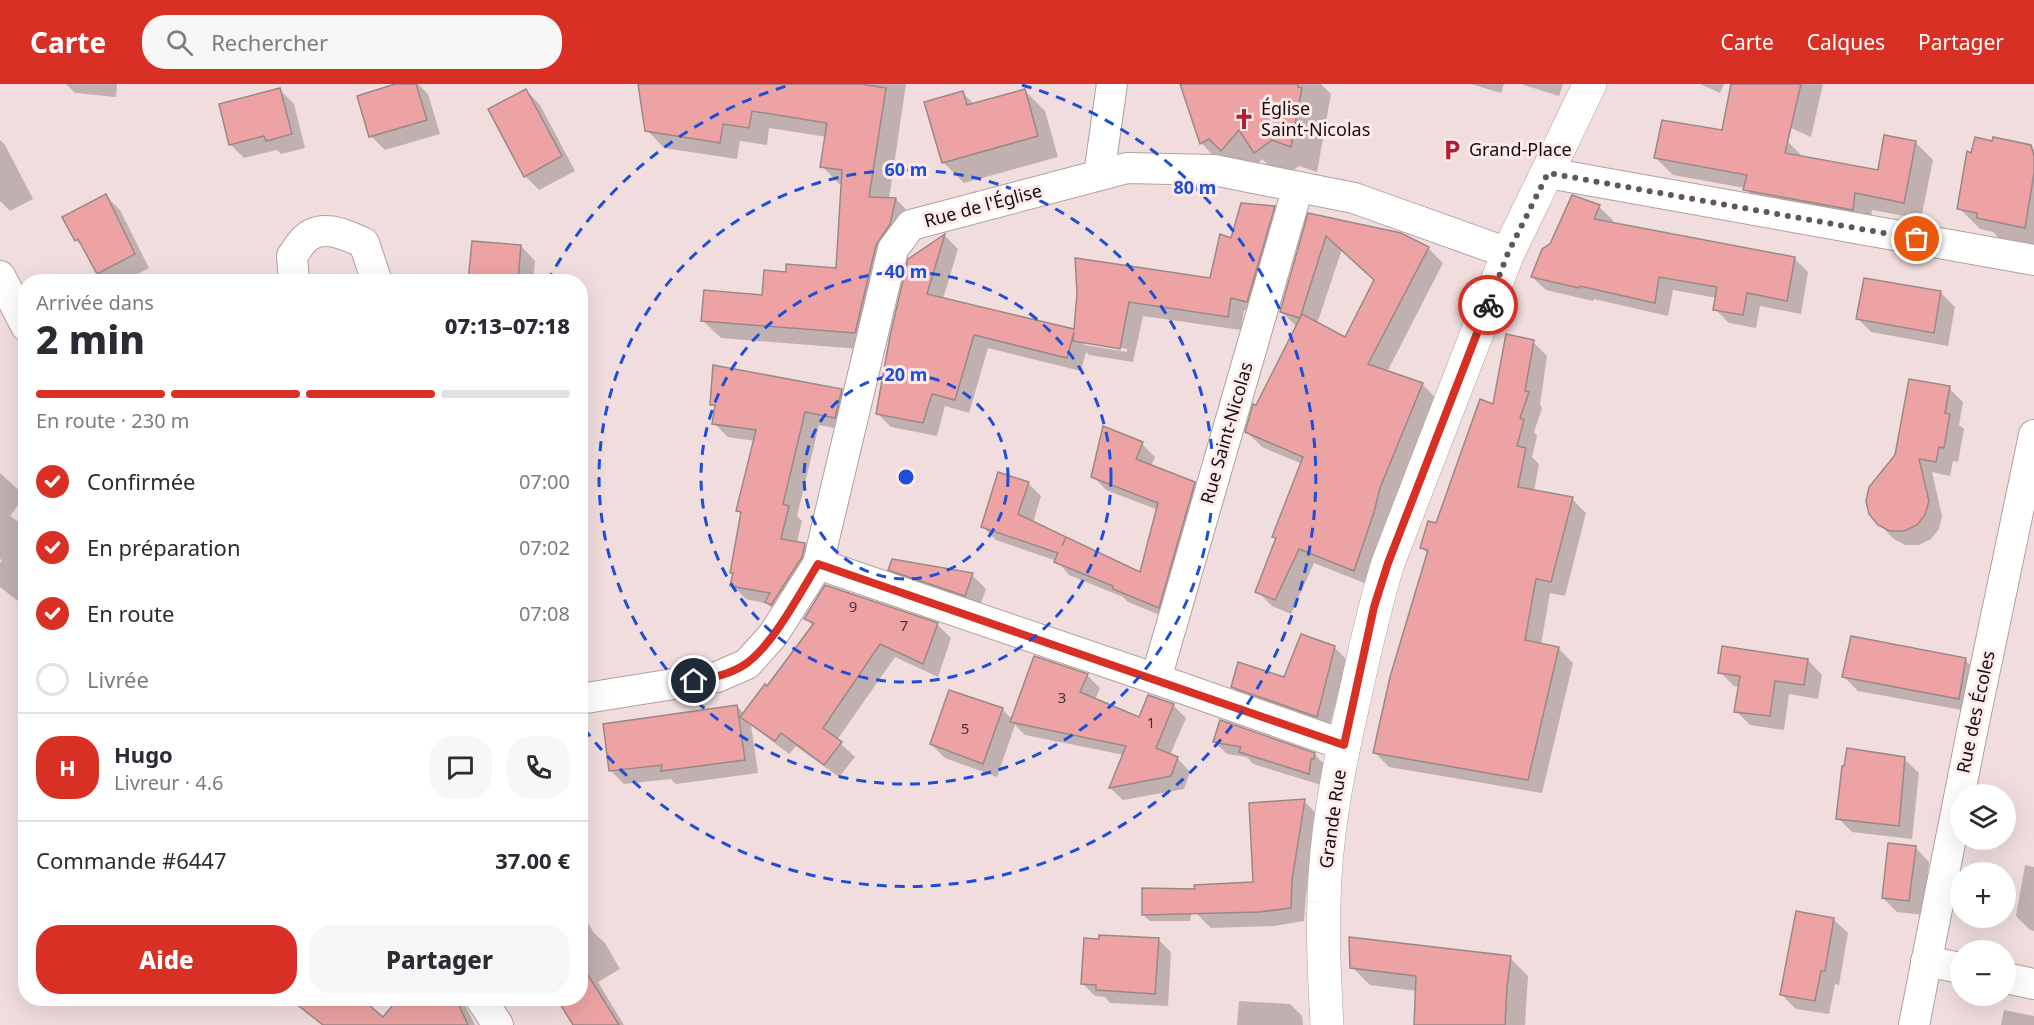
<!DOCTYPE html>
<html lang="fr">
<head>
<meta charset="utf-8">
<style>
	:root { --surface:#fff; --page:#f7f7f7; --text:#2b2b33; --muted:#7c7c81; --line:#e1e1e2; --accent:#d93025 }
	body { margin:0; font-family:"Noto Sans",sans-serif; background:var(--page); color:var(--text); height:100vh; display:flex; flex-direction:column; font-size:22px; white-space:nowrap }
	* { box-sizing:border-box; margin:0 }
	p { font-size:20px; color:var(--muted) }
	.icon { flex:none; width:33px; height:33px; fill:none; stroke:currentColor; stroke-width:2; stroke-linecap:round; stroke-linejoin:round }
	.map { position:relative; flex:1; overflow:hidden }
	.details { position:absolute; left:18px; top:190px; width:570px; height:732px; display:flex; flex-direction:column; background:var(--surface); border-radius:24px; box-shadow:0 6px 24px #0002 }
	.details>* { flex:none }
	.tools { position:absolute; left:1950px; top:700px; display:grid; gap:12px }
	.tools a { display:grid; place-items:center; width:66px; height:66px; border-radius:50%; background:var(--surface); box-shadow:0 6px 24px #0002; font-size:30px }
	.pin { position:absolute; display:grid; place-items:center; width:51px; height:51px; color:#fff; margin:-26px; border:3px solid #fff; border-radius:50%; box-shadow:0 2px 6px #0007 }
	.courier { position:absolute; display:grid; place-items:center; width:60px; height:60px; margin:-30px; border:4px solid #d93025; border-radius:50%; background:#fff; color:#222; box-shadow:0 2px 8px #0007 }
	.overview em { font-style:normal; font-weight:800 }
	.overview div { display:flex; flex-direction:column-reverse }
	.overview { display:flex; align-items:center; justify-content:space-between; height:102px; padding:0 18px }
	h1 { font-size:39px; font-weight:800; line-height:45px }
	.bar { display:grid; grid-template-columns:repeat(4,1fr); gap:9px 6px; align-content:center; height:72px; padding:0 18px }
	.bar i { height:8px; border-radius:4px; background:var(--line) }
	.bar .selected { background:var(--accent) }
	.bar p { grid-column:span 4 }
	.line { display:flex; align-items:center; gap:15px; padding:0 18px; border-top:2px solid var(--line) }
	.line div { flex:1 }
	.round { display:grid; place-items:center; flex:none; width:63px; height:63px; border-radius:24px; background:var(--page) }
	ol { padding:0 18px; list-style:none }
	li { display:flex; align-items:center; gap:18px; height:66px }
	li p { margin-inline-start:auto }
	li .icon { padding:6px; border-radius:50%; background:var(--accent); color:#fff; stroke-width:4 }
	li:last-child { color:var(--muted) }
	li i { width:33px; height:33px; border:3px solid var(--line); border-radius:50% }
	.button { display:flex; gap:12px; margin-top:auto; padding:12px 18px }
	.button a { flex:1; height:69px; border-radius:24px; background:var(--accent); color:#fff; font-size:24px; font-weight:800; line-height:69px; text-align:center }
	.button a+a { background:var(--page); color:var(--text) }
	header { display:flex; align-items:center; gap:36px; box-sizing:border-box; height:84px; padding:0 30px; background:var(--accent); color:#fff }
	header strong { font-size:28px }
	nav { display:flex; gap:33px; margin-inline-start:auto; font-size:21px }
	.search { width:420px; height:54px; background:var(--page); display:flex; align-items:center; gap:15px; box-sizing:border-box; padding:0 21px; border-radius:24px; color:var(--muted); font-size:22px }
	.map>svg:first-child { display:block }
</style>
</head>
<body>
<header>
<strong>Carte</strong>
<div class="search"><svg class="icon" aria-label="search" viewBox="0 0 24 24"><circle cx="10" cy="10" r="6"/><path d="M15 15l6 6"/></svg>Rechercher</div>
<nav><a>Carte</a><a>Calques</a><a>Partager</a></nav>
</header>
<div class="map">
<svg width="2034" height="941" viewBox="0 0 2034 941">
	<rect width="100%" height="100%" fill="#f1dddd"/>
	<g fill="#0003" fill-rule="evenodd">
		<path d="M 66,0 L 117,0 L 116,13 L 75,9 Z"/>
		<path d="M 400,0 L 418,0 L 428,10 L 440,50 L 385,66 L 371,52 Z"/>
		<path d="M 640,0 L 906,0 L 889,115 L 896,115 L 913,133 L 873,266 L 721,254 L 703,237 L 763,213 L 787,189 L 837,186 L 843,100 L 839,100 L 822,82 L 827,53 L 769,44 L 767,61 L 740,57 L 737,75 L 664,64 L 647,46 Z"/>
		<path d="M 1184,0 L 1321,0 L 1331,10 L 1317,88 L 1299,82 L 1282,95 L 1262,75 L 1248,92 L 1228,86 L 1201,59 L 1183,2 Z"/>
		<path d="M 1471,0 L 1504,0 L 1501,9 Z"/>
		<path d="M 1521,0 L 1563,0 L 1559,12 Z"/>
		<path d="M 1700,0 L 1724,0 L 1720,9 Z"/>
		<path d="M 1766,0 L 1823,0 L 1811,53 L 1780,39 Z"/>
		<path d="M 280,6 L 294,20 L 305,64 L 281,70 L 277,66 L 244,74 L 230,60 Z"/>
		<path d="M 526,6 L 540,21 L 575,87 L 539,106 L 525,92 Z"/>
		<path d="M 1024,6 L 1045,27 L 1058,73 L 964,99 L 943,78 L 963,9 L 975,21 Z"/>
		<path d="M 0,56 L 5,61 L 33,115 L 10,127 L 0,117 Z"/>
		<path d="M 1788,58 L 1804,74 L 1879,88 L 1915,58 L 1933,76 L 1921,135 L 1872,126 L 1870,143 L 1762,123 L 1745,104 L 1673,91 L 1656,74 Z"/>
		<path d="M 2030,62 L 2034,66 L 2034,161 L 1999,154 L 1993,148 L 1980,145 L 1959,124 L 1972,71 Z"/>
		<path d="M 106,112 L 120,126 L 149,184 L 123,198 L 106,198 L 98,190 L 85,165 L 76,156 Z"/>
		<path d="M 1274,123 L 1288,137 L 1261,231 L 1244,226 L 1241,246 L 1143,232 L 1133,278 L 1089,271 L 1086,268 L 1081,287 L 988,264 L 969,329 L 945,322 L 937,352 L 891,343 L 877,329 L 910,176 L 945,152 L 958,165 L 943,215 L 1076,247 L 1078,209 L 1211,196 L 1232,156 ZM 1081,257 L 1127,265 L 1127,268 L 1085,261 Z"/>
		<path d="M 1599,123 L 1613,136 L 1612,139 L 1794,174 L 1808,188 L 1801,230 L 1760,222 L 1756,244 L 1729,239 L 1715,225 L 1717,214 L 1673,206 L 1668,232 L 1594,215 L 1593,217 L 1546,206 L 1532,193 Z"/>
		<path d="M 1310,131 L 1400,151 L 1428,164 L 1443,179 L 1387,288 L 1422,300 L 1437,315 L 1369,501 L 1314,479 L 1291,530 L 1272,522 L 1257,507 L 1277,455 L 1274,452 L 1302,380 L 1262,363 L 1247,348 L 1257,323 L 1297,243 L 1282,228 ZM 1342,165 L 1375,197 L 1345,255 L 1317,240 Z"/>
		<path d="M 521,162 L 535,177 L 533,198 L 469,198 Z"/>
		<path d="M 1941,209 L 1955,223 L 1948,262 L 1871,248 L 1857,234 Z"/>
		<path d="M 1533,258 L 1547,272 L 1540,321 L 1542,324 L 1534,348 L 1537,352 L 1532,373 L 1539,380 L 1534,407 L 1572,415 L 1586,429 L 1565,512 L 1550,509 L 1541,561 L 1558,564 L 1573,579 L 1542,709 L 1389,683 L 1375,669 L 1429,471 L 1421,463 L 1437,441 L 1494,322 Z"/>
		<path d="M 1949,304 L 1963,318 L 1959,341 L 1964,345 L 1958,378 L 1953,377 L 1950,392 L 1932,388 L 1942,432 L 1939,445 L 1931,455 L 1919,461 L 1905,461 L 1894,455 L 1879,440 Z"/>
		<path d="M 841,306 L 855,320 L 849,347 L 819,341 L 797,432 L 802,437 L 797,459 L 805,460 L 818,474 L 780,532 L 768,520 L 746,515 L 732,501 L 734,490 L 732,488 L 742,431 L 738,427 L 755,357 L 728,353 L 714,339 L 716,324 L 712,320 Z"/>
		<path d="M 1142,360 L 1155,373 L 1151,383 L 1194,399 L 1207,413 L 1172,536 L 1128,518 L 1123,513 L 1069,491 L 1057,477 L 996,456 L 983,443 L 1028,399 L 1041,412 L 1033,439 L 1141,490 L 1158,426 L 1106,406 L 1093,392 Z"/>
		<path d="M 0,389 L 25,412 L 10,432 L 26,443 L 26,520 L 23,521 L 0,503 L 0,479 L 2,476 L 0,475 Z"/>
		<path d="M 890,485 L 972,491 L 986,505 L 979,525 L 904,500 Z"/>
		<path d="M 806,535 L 937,540 L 951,554 L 938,593 L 895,573 L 837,656 L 855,673 L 839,693 L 796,662 L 789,670 L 751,641 L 758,689 L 676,700 L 671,695 L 624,700 L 610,686 L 737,622 L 744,630 L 768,604 L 813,542 Z"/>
		<path d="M 1334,563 L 1347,576 L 1329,645 L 1245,615 L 1232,602 L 1285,594 Z"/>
		<path d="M 1808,576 L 1822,591 L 1818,615 L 1789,610 L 1784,646 L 1750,641 L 1736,627 L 1739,603 L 1734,602 L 1720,588 Z"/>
		<path d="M 1965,576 L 1980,590 L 1973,628 L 1858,607 L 1844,593 Z"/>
		<path d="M 1087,591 L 1100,604 L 1095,616 L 1139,635 L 1173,621 L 1186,634 L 1170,671 L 1178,675 L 1190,688 L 1184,705 L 1123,716 L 1110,704 L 1124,671 L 1025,651 L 1015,641 L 997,693 L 945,674 L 931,660 L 1002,625 L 1013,636 Z"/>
		<path d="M 1215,658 L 1315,671 L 1327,683 L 1321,701 L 1253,680 L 1247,673 L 1227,670 Z"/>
		<path d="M 1904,675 L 1919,689 L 1912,755 L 1852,748 L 1838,734 Z"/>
		<path d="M 1304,717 L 1318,731 L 1306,811 L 1304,837 L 1274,842 L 1211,844 L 1196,829 L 1254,800 Z"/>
		<path d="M 1915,763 L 1929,778 L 1923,831 L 1897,828 L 1883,814 Z"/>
		<path d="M 2025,781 L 2034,783 L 2034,847 L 2030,846 L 2016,832 Z"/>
		<path d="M 1194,813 L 1190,837 L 1150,837 L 1143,831 Z"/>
		<path d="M 580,826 L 594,849 L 605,859 L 620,885 L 598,898 L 624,941 L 574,941 L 559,915 L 580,915 Z"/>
		<path d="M 1833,835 L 1848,849 L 1839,901 L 1835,900 L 1829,930 L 1796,925 L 1782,911 Z"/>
		<path d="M 1158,855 L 1171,868 L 1168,922 L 1110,919 L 1105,913 L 1095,912 L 1082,899 Z"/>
		<path d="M 1510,874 L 1528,892 L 1525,941 L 1416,941 L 1417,907 L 1370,901 L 1352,883 Z"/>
		<path d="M 400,915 L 462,915 L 475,941 L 411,941 Z"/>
		<path d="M 1239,917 L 1290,920 L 1302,932 L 1303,941 L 1237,941 Z"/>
		<path d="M 2004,926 L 2034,932 L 2034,941 L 2001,941 Z"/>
	</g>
	<g fill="#eda3a4" stroke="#9a8887" stroke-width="1.5">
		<path d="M 395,0 L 416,0 L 427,36 L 369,53 L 357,12 Z"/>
		<path d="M 638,0 L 861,0 L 886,4 L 869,113 L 896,114 L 890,140 L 876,161 L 855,249 L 701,237 L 704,206 L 762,211 L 764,186 L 786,188 L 786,180 L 836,184 L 842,86 L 820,83 L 827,39 L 752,27 L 749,44 L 723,40 L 720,59 L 645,47 Z"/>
		<path d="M 1180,0 L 1298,0 L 1298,3 L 1302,4 L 1291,63 L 1272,56 L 1254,69 L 1239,46 L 1221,67 L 1209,55 L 1200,60 Z"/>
		<path d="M 1731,0 L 1801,0 L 1785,69 L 1878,86 L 1884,51 L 1916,57 L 1904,119 L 1855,109 L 1853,126 L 1743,106 L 1747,91 L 1654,74 L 1662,36 L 1722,46 Z"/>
		<path d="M 280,4 L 292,50 L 266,57 L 264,52 L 229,61 L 219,20 Z"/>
		<path d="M 526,5 L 562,72 L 524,93 L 488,25 Z"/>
		<path d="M 1025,5 L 1038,52 L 942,79 L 924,18 L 963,7 L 967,21 Z"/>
		<path d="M 1975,53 L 1992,57 L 1993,53 L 2031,61 L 2034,72 L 2034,89 L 2025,144 L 1977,134 L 1977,129 L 1957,125 L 1967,67 L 1971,69 Z"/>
		<path d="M 106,110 L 135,170 L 97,190 L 78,155 L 75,157 L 62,133 Z"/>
		<path d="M 1572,111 L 1600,121 L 1594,135 L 1795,173 L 1787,217 L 1747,209 L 1743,231 L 1713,226 L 1717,203 L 1659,193 L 1655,219 L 1580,202 L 1579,204 L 1531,193 L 1542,165 L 1550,160 Z"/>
		<path d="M 1241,119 L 1275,122 L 1247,218 L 1231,214 L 1228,233 L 1129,218 L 1120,265 L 1073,257 L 1074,248 L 1067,274 L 974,251 L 955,316 L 932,310 L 923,339 L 876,330 L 890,252 L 908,175 L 945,150 L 927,210 L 1074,245 L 1077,209 L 1075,174 L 1210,194 L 1220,150 L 1231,154 Z"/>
		<path d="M 1308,129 L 1401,149 L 1429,163 L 1368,280 L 1423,299 L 1380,404 L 1374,428 L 1354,487 L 1299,465 L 1275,516 L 1255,508 L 1276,454 L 1272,453 L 1303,373 L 1245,348 L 1253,320 L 1256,321 L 1302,230 L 1345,253 L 1374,196 L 1326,152 L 1300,234 L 1280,228 Z"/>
		<path d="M 472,157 L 521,161 L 518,198 L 468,198 Z"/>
		<path d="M 1864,194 L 1941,207 L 1934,249 L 1856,235 Z"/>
		<path d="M 1506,250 L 1534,256 L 1525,307 L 1529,308 L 1520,334 L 1524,336 L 1517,362 L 1526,364 L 1518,403 L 1573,413 L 1551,498 L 1536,495 L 1525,556 L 1559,563 L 1528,696 L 1373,669 L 1390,593 L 1428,466 L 1420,464 L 1428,437 L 1436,439 L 1480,315 L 1493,320 Z"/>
		<path d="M 713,281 L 842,305 L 835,334 L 805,328 L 783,420 L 789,422 L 781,455 L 805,459 L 802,473 L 771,521 L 765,518 L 770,509 L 730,502 L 733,489 L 730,489 L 741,428 L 736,427 L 756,346 L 712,340 L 715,321 L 710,321 Z"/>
		<path d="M 1909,295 L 1950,302 L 1945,329 L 1950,330 L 1944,364 L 1939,363 L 1936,378 L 1919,375 L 1929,417 L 1925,431 L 1917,441 L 1904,447 L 1890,447 L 1878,441 L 1869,430 L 1866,417 L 1869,403 L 1895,371 Z"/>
		<path d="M 1103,342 L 1143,358 L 1136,375 L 1195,398 L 1159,524 L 1113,505 L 1113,502 L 1054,478 L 1058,469 L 981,443 L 998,388 L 1029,398 L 1018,430 L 1066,453 L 1062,462 L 1066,453 L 1140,488 L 1158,419 L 1091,393 Z"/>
		<path d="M 892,475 L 973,489 L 965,512 L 888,486 Z"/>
		<path d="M 825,501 L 938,539 L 923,580 L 880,560 L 823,644 L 842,658 L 824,681 L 781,649 L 775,657 L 740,633 L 765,600 L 767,602 L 814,539 L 804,535 Z"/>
		<path d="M 1301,550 L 1335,562 L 1317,633 L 1231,603 L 1238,578 L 1284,593 Z"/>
		<path d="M 1851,552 L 1966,574 L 1959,615 L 1842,593 Z"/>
		<path d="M 1722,562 L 1808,575 L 1804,601 L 1775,597 L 1770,632 L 1734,628 L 1740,592 L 1718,589 Z"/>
		<path d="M 1034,572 L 1088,590 L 1080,608 L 1139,633 L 1148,611 L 1174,620 L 1156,664 L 1178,673 L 1171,692 L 1109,704 L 1126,662 L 1010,638 Z"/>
		<path d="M 949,606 L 1003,624 L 983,680 L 930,660 Z"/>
		<path d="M 737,621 L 745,676 L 661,687 L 662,681 L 609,687 L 603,640 Z"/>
		<path d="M 1220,636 L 1315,669 L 1314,675 L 1311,675 L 1309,690 L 1239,668 L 1241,663 L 1213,658 Z"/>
		<path d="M 1847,664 L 1905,673 L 1899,742 L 1836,735 L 1842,682 L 1844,682 Z"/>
		<path d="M 1305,715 L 1292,796 L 1291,824 L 1259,828 L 1142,831 L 1142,804 L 1195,805 L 1194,801 L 1253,798 L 1249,719 Z"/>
		<path d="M 1888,759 L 1916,762 L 1909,817 L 1882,814 Z"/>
		<path d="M 1796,827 L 1834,834 L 1825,887 L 1821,887 L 1815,917 L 1780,911 Z"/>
		<path d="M 1099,851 L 1159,854 L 1155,910 L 1096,906 L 1096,901 L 1081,900 L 1084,854 L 1099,855 Z"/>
		<path d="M 1349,853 L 1511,872 L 1507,903 L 1505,941 L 1414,941 L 1416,892 L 1350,884 Z"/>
		<path d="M 580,878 L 619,941 L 573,941 L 557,915 L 580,915 Z"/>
		<path d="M 290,915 L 362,915 L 383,933 L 398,915 L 456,915 L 468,941 L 323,941 Z"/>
	</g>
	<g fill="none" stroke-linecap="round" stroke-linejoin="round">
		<defs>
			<g id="street">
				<path d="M 1548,89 L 2034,176"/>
				<path d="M 1099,91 L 1112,0"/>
				<path d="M 0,192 L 26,242"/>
				<path d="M 294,198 L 292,172 C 296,167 299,161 304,156 C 321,138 346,151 364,159 L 377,198"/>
				<path d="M 818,480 L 1156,595 L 1344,661"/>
				<path d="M 1156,595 L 1298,103"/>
				<path d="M 580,615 L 717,593 L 747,580 L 773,551 L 818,480 L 893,165 L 911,141 L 1127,84 L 1214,86 L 1354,114 L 1508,169"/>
				<path d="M 1926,877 L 1960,884"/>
				<path d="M 2006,894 L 2034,900"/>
				<path d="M 481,915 L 498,941"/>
				<path d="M 1914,941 L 1972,648 L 2034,351"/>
			</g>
			<path id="secondary" d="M 1327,941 C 1325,900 1322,859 1324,818 C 1325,750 1339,682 1354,616 C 1364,570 1374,524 1388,479 L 1508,169 L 1590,0"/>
		</defs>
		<use href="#street" stroke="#b29f9f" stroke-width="32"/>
		<use href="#secondary" stroke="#b29f9f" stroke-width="34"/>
		<use href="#street" stroke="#fff" stroke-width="30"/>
		<use href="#secondary" stroke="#fff" stroke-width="33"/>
	</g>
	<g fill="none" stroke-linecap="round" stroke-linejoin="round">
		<path stroke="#625656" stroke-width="6" stroke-dasharray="0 10.8" d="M 1488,221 L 1508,169 L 1548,89 L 1917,155"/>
		<path stroke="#d93025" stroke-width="8" d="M 694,597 C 712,594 732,590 747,579 C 774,559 800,509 818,480 L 1344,661 L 1374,523 L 1388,479 L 1488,221"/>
	</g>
	<g fill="none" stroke="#1d4ed8" stroke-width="3" stroke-dasharray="10 8">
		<circle cx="906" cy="393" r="102"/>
		<circle cx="906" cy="393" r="205"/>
		<circle cx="906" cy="393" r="307"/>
		<path d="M547 198A409 409 0 0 1 790 1M1022 1A409 409 0 1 1 582 642"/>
	</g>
	<defs>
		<symbol id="church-bare" viewBox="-9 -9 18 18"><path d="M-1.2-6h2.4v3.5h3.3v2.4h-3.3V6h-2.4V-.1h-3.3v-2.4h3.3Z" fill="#b11e37" stroke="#feeaea" stroke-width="2.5" paint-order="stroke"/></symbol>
		<symbol id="parking-bare" viewBox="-9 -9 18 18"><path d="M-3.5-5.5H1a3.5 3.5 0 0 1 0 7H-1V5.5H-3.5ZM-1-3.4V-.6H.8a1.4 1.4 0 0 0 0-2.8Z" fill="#b11e37" stroke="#feeaea" stroke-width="2.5" paint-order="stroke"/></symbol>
	</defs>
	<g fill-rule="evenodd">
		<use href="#church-bare" x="1229" y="20" width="30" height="30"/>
		<use href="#parking-bare" x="1437" y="51" width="30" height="30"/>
	</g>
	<g text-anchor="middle" stroke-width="6" stroke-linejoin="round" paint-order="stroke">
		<g font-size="15" fill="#4b3334">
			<text x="853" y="528">9</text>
			<text x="904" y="547">7</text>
			<text x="1062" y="619">3</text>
			<text x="1151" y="644">1</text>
			<text x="965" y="650">5</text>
		</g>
		<g font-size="18" fill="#150e0e" stroke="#feeaea" text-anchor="start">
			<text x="1261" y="31">Église<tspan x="1261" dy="21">Saint-Nicolas</tspan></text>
			<text x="1469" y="72">Grand-Place</text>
		</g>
		<g font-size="18" fill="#150e0e" stroke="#feeaea">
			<text transform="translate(983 122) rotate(-15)" y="6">Rue de l'Église</text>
			<text transform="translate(1227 349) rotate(-74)" y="6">Rue Saint-Nicolas</text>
			<text transform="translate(1976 628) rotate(-78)" y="6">Rue des Écoles</text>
			<text transform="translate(1333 735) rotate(-82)" y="6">Grande Rue</text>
		</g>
	</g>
	<circle cx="906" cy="393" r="9" fill="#1d4ed8" stroke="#feeaea" stroke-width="3"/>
	<g font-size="18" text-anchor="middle" font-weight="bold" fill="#1d4ed8" stroke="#feeaea" stroke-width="6" stroke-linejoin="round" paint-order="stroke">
		<text x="906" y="92">60 m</text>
		<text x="1195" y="110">80 m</text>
		<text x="906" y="194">40 m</text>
		<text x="906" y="297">20 m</text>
	</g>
</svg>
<div class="tools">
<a><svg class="icon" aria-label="layers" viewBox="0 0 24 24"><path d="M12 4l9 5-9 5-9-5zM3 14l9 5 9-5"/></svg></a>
<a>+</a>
<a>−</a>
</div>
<div class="pin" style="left:1917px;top:155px;background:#ea580c"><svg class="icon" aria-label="bag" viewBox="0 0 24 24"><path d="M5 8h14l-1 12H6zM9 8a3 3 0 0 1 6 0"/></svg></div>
<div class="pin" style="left:694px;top:597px;background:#1f2937"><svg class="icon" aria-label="home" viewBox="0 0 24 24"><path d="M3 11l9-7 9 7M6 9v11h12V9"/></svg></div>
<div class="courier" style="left:1488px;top:221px"><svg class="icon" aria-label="bike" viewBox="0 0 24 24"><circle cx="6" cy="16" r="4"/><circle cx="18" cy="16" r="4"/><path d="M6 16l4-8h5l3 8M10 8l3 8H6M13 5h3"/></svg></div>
<section class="details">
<div class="overview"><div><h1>2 min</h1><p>Arrivée dans</p></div><em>07:13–07:18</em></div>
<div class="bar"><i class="selected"></i><i class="selected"></i><i class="selected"></i><i></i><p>En route · 230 m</p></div>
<ol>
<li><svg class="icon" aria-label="check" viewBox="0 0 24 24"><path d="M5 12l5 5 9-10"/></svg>Confirmée<p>07:00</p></li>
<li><svg class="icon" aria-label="check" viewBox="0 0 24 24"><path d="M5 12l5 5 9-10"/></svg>En préparation<p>07:02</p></li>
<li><svg class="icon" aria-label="check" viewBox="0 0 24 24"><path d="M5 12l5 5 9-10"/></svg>En route<p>07:08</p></li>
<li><i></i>Livrée</li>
</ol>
<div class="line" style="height:108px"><b class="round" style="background:var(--accent);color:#fff">H</b><div><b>Hugo</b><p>Livreur · 4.6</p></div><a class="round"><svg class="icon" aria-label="chat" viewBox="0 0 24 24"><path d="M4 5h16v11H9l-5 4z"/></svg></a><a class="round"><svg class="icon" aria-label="phone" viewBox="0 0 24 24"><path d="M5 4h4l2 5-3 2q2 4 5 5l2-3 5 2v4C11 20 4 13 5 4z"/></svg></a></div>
<div class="line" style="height:78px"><div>Commande #6447</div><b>37.00 €</b></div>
<div class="button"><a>Aide</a><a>Partager</a></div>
</section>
</div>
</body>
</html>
